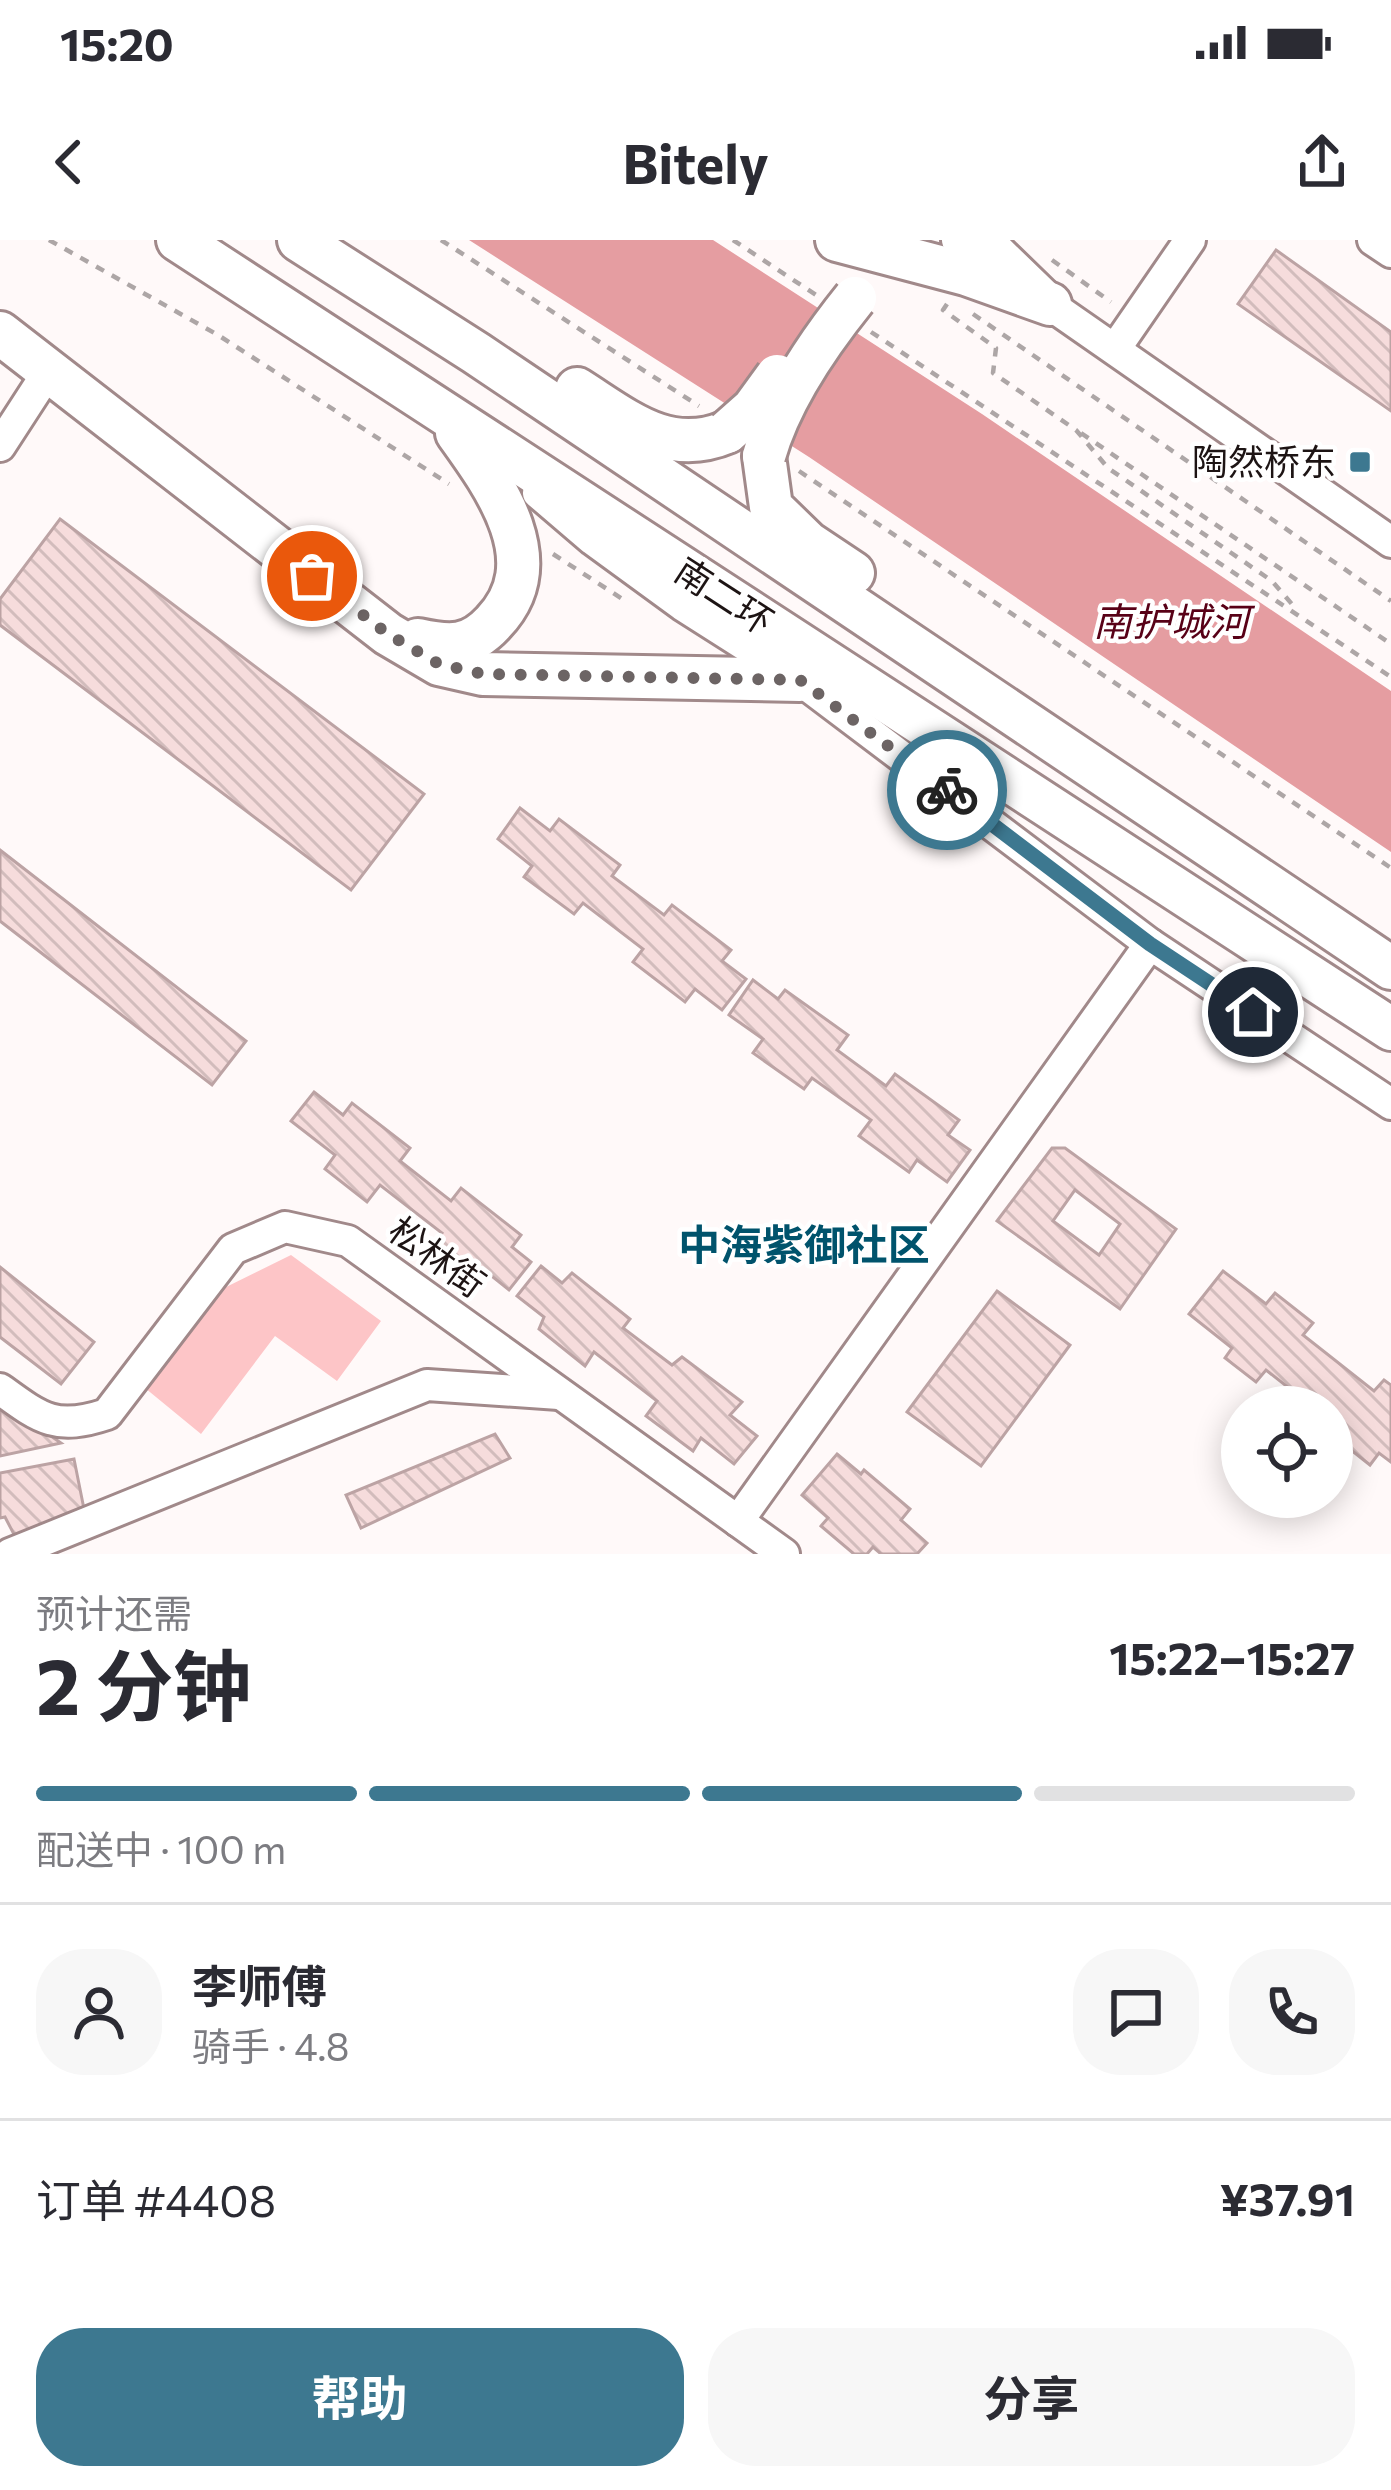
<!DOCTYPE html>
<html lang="zh">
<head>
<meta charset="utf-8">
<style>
	:root { --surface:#fff; --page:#f7f7f7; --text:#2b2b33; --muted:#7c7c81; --line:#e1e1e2; --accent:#3d7890 }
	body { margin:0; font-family:Commissioner,"Noto Sans SC",sans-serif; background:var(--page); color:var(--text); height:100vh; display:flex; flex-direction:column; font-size:45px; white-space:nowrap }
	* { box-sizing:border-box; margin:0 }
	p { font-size:39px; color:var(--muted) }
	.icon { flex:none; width:66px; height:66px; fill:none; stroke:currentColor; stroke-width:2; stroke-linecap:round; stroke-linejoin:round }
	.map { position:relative; height:1314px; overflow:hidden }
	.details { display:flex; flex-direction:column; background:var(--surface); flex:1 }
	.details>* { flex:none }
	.fabs { position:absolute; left:1221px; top:1146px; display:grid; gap:24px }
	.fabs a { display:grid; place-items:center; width:132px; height:132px; border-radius:50%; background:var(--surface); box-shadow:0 6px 30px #0003; font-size:60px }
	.pin { position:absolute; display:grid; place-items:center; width:102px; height:102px; color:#fff; margin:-51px; border:6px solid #fff; border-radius:50%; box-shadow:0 3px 12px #0007 }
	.courier { position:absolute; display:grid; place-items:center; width:120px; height:120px; margin:-60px; border:9px solid #3d7890; border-radius:50%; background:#fff; color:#222; box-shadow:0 3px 15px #0007 }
	.summary em { font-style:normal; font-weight:700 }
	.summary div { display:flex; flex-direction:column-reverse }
	.summary { display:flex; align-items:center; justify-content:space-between; height:204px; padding:0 36px }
	h1 { font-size:78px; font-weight:700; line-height:90px }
	.bar { display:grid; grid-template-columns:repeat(4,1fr); gap:18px 12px; align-content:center; height:144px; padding:0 36px }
	.bar i { height:15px; border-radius:9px; background:var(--line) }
	.bar .selected { background:var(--accent) }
	.bar p { grid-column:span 4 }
	.line { display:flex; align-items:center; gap:30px; padding:0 36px; border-top:3px solid var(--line) }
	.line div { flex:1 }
	.round { display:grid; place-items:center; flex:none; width:126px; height:126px; border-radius:48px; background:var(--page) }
	.primary-button { display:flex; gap:24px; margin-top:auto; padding:24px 36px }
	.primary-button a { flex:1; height:138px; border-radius:48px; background:var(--accent); color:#fff; font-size:48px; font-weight:700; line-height:138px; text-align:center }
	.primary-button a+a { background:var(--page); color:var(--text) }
	.status { display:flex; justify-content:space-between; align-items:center; height:84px; padding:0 60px; background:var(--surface); direction:ltr }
	.status svg { height:33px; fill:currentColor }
	header { display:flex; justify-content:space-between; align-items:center; height:156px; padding:0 36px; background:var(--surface); font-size:54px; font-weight:700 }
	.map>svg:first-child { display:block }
</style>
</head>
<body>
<div class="status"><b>15:20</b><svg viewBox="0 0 49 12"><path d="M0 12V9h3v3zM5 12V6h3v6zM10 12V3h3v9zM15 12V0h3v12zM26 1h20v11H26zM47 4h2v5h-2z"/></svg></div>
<header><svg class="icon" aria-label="back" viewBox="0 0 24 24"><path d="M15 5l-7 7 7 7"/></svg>Bitely<svg class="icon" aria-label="share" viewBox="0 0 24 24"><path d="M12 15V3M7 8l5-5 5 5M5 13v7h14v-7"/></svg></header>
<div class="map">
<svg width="1391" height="1314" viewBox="0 0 1391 1314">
	<defs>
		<pattern id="building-back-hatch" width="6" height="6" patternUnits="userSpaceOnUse" patternTransform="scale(3)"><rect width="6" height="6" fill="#f6dcdc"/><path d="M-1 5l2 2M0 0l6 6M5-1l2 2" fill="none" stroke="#d2bcbc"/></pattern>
	</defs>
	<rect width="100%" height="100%" fill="#fff9f9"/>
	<path fill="#fdc5c7" d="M 291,1015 L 381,1081 L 337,1141 L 275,1096 L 201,1194 L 145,1148 L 218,1051 Z"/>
	<path fill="#e59da1" d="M 469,0 L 713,0 L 982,174 L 1391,451 L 1391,612 L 809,217 Z"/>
	<g fill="url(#building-back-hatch)" stroke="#bca3a4" stroke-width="3" fill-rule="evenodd">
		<path d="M 1276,10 L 1391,92 L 1391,171 L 1238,64 Z"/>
		<path d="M 60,279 L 424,554 L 351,650 L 0,385 L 0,359 Z"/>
		<path d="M 520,568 L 550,591 L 559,579 L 620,625 L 612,636 L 664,675 L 672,665 L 731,710 L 722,721 L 746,739 L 722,770 L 695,749 L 685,762 L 633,722 L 643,709 L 583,663 L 574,674 L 524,637 L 532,626 L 498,599 Z"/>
		<path d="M 0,610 L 246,801 L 212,845 L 0,681 Z"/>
		<path d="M 753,740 L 778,759 L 785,750 L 848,795 L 837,810 L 886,846 L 895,834 L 959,880 L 948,895 L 970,910 L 947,942 L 917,920 L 909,932 L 859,896 L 871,880 L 812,838 L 804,849 L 753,813 L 763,799 L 729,775 Z"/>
		<path d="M 314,852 L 343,875 L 352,863 L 410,908 L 400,921 L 451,961 L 461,948 L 521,995 L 512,1007 L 531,1022 L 509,1050 L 488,1033 L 480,1044 L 432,1007 L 442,993 L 380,945 L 367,962 L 325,929 L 335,915 L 291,881 Z"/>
		<path d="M 1052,908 L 1065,908 L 1176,989 L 1120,1069 L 997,981 ZM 1075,950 L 1120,984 L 1099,1015 L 1053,981 Z"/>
		<path d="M 541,1026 L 562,1043 L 572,1033 L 630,1079 L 623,1088 L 672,1125 L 682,1117 L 742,1162 L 730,1175 L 757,1196 L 734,1224 L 701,1198 L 693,1211 L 646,1176 L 657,1161 L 594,1112 L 585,1126 L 539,1089 L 544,1077 L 517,1056 Z"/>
		<path d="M 0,1027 L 94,1102 L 61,1144 L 0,1097 Z"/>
		<path d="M 1223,1031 L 1266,1064 L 1275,1053 L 1313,1083 L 1303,1095 L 1374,1151 L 1384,1140 L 1391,1145 L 1391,1222 L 1379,1213 L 1370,1225 L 1336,1198 L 1343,1190 L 1332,1182 L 1332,1167 L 1313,1167 L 1266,1130 L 1256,1142 L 1225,1118 L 1232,1108 L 1189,1074 Z"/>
		<path d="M 997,1051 L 1070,1105 L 981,1226 L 907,1172 Z"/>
		<path d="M 0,1161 L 61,1203 L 0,1216 Z"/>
		<path d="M 495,1194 L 510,1218 L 361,1288 L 346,1255 Z"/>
		<path d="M 837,1214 L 861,1234 L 864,1230 L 910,1269 L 901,1280 L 927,1303 L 917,1314 L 881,1314 L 873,1307 L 867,1314 L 854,1314 L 821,1286 L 828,1278 L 802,1255 Z"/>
		<path d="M 74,1219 L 86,1279 L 19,1304 L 5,1277 L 0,1278 L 0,1233 Z"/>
	</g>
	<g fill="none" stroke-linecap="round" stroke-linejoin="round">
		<defs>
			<g id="minor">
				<path d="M 957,0 L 1391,302"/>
				<path d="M 1373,0 L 1391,12"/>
				<path d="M 1115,109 L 1190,0"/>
				<path d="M 0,206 L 48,132"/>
				<path d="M 538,253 L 593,300 L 682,365 L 800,440 L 1150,704 L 1391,864"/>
				<path d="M 0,1149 C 41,1179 56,1191 107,1174 L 233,1009 L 285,987 L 348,1001 L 784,1314"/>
				<path d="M 738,1281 L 1150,704"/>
				<path d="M 10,1314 L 427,1145 L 559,1154"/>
			</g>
			<path id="major" d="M 984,0 L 1048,62"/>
			<g id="highway">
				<path d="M 178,0 L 1391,789"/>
				<path d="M 299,0 L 476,113 L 1391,728"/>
				<path d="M 837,0 L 966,34 L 1050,64"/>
				<path d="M 0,93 L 388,394 L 439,424 L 483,434 L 800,440"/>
				<path d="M 577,149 C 626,180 668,217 727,192"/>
				<path d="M 764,216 L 771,267 L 808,303 L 853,333"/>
				<path d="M 418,400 C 450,407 470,408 493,383 C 551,323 496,247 457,193"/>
			</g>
		</defs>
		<use href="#minor" stroke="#a1898a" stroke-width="36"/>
		<use href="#major" stroke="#a1898a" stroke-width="42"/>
		<use href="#highway" stroke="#a1898a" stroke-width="48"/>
		<g stroke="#ada6a6" stroke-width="4.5" stroke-dasharray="9 9" stroke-linecap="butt">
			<path d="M 49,0 L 218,95 L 449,244"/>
			<path d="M 441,0 L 699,166"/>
			<path d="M 733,0 L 816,55"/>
			<path d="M 1052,20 L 1111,62"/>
			<path d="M 947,64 L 943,70 L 996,108 L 993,133 L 1076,190 L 1108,228 L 1272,341 L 1297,370"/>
			<path d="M 973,74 L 1391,361"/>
			<path d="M 871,92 L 1391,437"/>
			<path d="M 1081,193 L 1391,404"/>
			<path d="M 799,231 L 1391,628"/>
			<path d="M 553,314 L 624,360"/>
		</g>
		<use href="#minor" stroke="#fff" stroke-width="30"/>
		<use href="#major" stroke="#fff" stroke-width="36"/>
		<use href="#highway" stroke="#fff" stroke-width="42"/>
		<defs>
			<g id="highway-bridge">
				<path d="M 727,192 L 753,169 L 777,136"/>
				<path d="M 764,216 C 780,159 818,104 855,58"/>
			</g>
		</defs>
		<use href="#highway-bridge" stroke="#a1898a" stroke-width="48" stroke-linecap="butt"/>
		<use href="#highway-bridge" stroke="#fff" stroke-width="42"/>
	</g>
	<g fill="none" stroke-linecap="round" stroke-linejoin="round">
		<path stroke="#6c6464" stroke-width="12" stroke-dasharray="0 21.6" d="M 312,336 L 388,394 L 439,424 L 483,434 L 800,440 L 947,550"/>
		<path stroke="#3d7890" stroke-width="15" d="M 947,550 L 1150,704 L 1253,772"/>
	</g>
	<rect fill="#3d7890" stroke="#fff" stroke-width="4.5" x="1348" y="210" width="24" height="24" rx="6"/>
	<g text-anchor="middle" stroke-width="9" stroke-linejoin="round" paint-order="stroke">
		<g font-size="36" fill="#1d1414" stroke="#fff" text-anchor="end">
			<text x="1336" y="235">陶然桥东</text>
		</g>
		<g font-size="36" fill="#1d1414" stroke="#fff">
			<text transform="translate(724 356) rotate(33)" y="13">南二环</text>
			<text transform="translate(437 1017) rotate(36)" y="13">松林街</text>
		</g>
		<g font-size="39" font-style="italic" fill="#580117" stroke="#fff">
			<text x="1171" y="396">南护城河</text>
		</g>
		<g font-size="42" font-weight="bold" fill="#00536c" stroke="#fff">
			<text x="804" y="1020">中海紫御社区</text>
		</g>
	</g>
</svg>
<div class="fabs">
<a><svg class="icon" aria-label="locate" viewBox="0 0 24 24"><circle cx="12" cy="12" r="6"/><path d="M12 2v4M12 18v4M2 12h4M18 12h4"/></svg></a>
</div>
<div class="pin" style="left:312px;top:336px;background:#ea580c"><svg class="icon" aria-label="bag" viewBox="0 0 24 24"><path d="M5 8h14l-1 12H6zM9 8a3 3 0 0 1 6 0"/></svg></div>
<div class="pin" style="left:1253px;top:772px;background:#1f2937"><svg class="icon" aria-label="home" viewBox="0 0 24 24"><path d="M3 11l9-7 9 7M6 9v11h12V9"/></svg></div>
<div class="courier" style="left:947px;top:550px"><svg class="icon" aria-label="bike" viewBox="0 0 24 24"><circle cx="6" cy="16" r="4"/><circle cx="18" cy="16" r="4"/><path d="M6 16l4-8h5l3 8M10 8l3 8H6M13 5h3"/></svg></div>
</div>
<section class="details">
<div class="summary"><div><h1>2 分钟</h1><p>预计还需</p></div><em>15:22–15:27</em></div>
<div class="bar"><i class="selected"></i><i class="selected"></i><i class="selected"></i><i></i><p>配送中 · 100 m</p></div>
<div class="line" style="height:216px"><a class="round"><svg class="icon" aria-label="person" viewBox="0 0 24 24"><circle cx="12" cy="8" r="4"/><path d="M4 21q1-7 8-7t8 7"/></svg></a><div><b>李师傅</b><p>骑手 · 4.8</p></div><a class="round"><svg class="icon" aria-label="chat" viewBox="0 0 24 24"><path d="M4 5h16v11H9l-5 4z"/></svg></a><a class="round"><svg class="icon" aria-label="phone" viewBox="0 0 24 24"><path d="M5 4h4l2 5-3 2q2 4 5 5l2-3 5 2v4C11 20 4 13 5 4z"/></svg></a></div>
<div class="line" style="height:156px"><div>订单 #4408</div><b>¥37.91</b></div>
<div class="primary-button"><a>帮助</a><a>分享</a></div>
</section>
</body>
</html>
